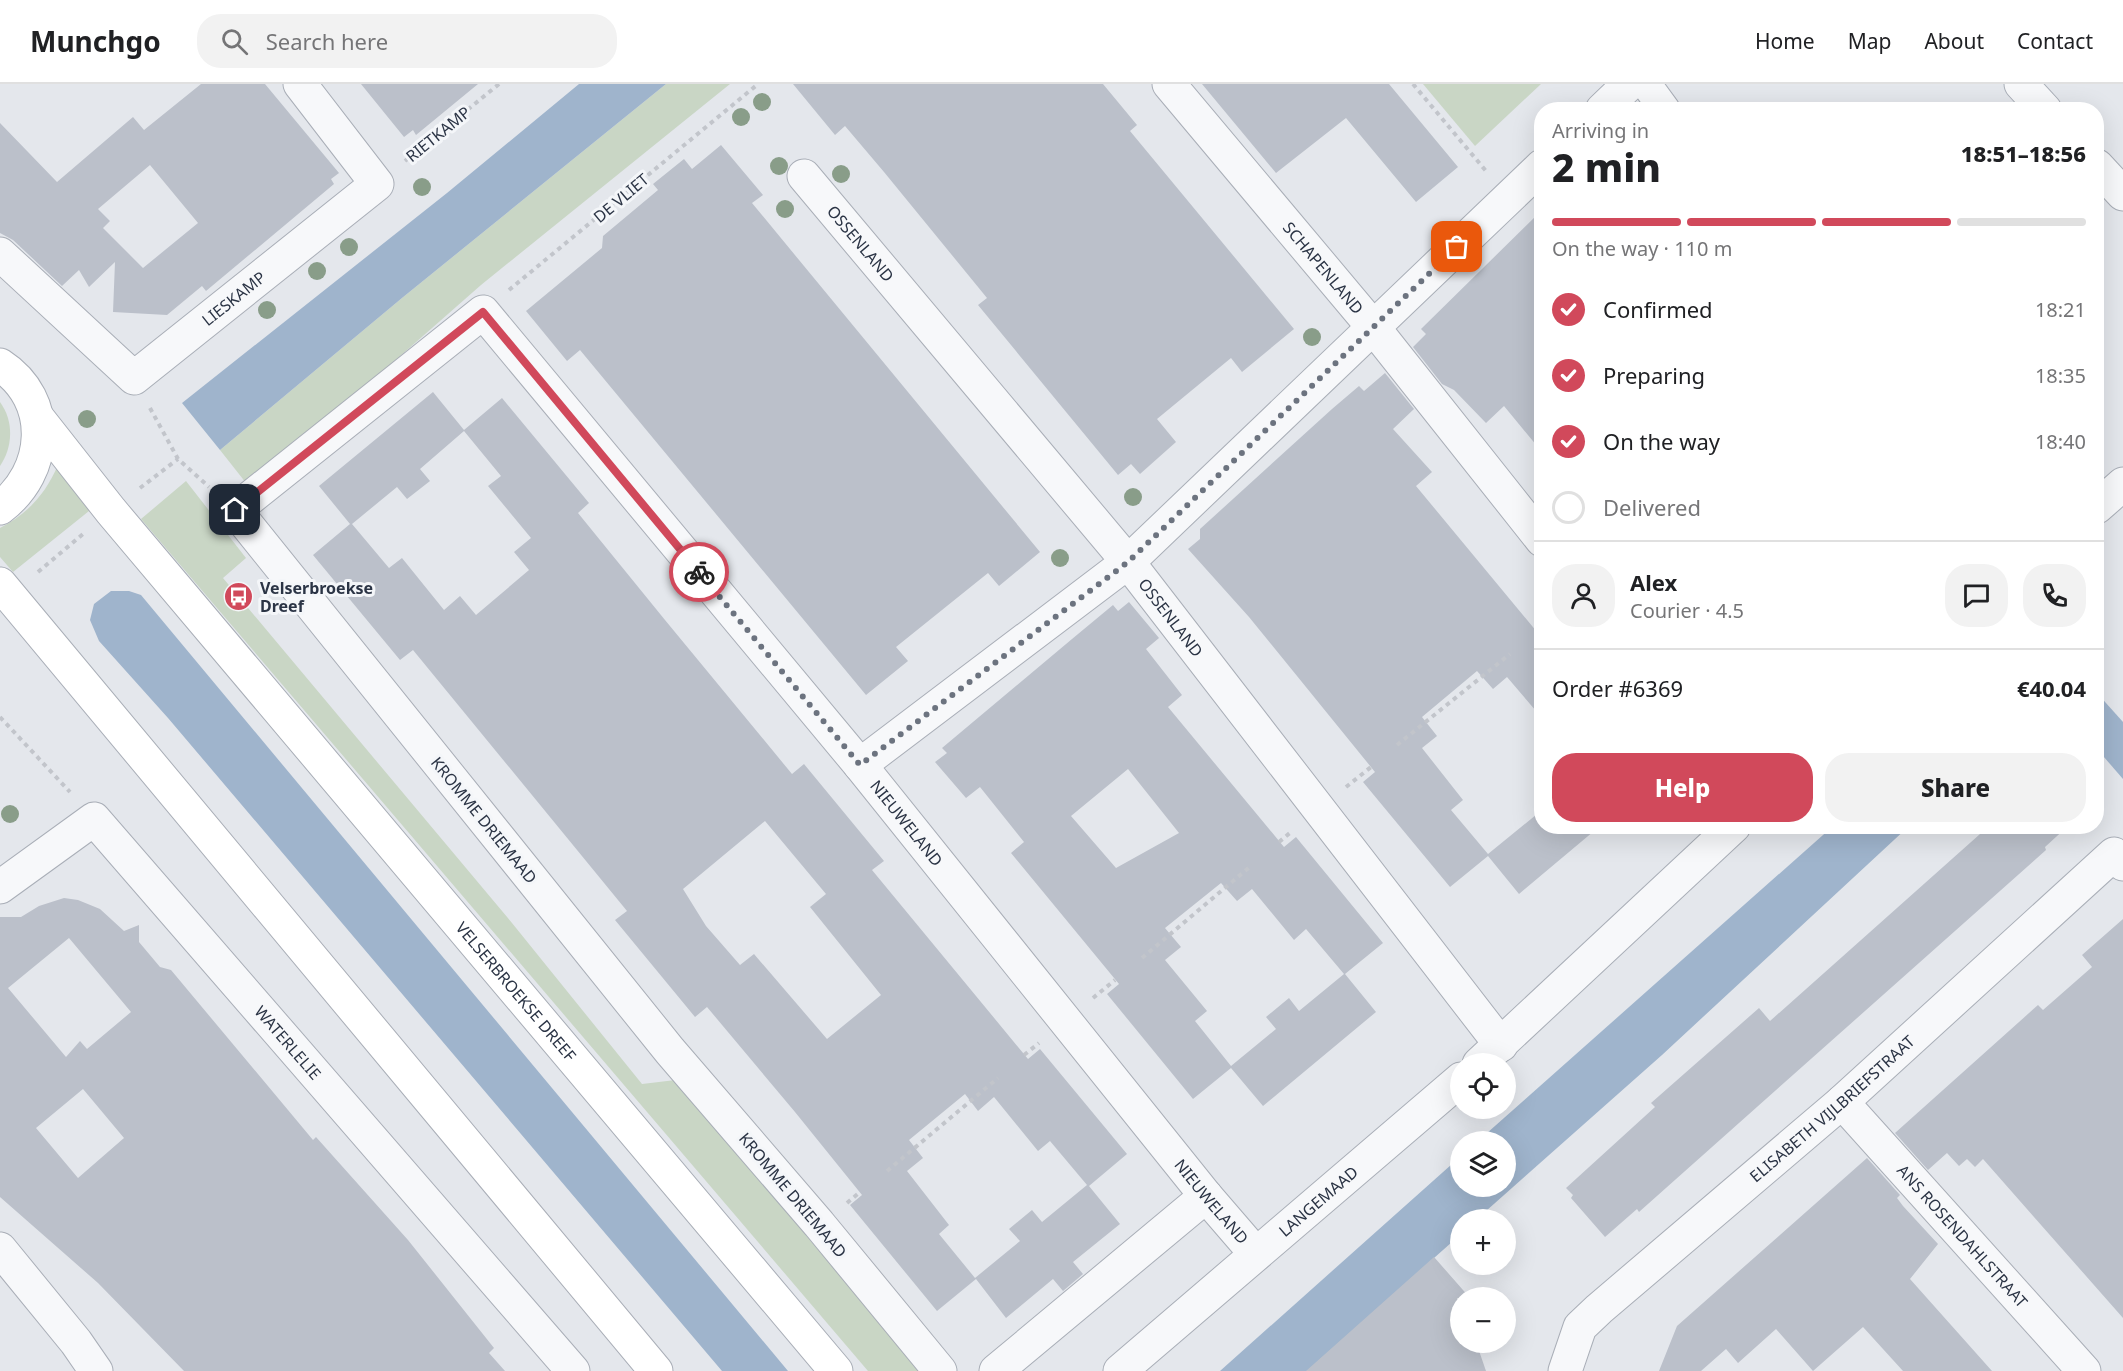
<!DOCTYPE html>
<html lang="en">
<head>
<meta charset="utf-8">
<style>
	:root { --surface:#fff; --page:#f2f2f2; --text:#202124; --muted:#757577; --line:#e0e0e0; --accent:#d1495b }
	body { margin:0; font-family:"Noto Sans",sans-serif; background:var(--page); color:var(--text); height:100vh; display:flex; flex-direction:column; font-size:22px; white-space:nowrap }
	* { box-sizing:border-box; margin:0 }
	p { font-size:20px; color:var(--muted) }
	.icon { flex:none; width:33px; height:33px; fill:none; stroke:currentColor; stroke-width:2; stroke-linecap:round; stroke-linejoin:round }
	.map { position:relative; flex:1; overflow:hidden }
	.drawer { position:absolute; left:1534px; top:18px; width:570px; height:732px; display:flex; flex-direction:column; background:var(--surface); border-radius:24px; box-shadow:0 6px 24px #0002 }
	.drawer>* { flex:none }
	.fabs { position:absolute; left:1450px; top:969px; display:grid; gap:12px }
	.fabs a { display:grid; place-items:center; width:66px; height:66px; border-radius:50%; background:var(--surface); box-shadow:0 6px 24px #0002; font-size:30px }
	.pin { position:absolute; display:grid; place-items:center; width:51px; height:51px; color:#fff; margin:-26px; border-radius:12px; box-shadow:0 3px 9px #0006 }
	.courier { position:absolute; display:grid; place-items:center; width:60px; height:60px; margin:-30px; border:4px solid #d1495b; border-radius:50%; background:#fff; color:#222; box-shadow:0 2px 8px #0007 }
	.overview em { font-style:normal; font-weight:800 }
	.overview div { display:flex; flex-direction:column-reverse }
	.overview { display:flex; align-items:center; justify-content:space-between; height:102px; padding:0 18px }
	h1 { font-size:39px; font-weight:800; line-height:45px }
	.bar { display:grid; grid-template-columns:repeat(4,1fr); gap:9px 6px; align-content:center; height:72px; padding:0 18px }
	.bar i { height:8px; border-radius:4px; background:var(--line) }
	.bar .on { background:var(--accent) }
	.bar p { grid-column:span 4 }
	.line { display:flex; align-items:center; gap:15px; padding:0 18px; border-top:2px solid var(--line) }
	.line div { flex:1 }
	.round { display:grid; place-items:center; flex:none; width:63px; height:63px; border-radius:24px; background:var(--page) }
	ol { padding:0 18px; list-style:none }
	li { display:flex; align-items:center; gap:18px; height:66px }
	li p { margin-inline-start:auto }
	li .icon { padding:6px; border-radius:50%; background:var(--accent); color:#fff; stroke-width:4 }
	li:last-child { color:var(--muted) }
	li i { width:33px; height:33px; border:3px solid var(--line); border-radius:50% }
	.action { display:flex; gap:12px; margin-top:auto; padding:12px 18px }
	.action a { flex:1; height:69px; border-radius:24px; background:var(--accent); color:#fff; font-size:24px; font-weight:800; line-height:69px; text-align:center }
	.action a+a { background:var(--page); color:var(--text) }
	header { display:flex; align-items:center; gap:36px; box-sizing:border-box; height:84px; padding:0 30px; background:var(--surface); border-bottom:2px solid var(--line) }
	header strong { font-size:28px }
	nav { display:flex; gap:33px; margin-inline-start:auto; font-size:21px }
	.search { width:420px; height:54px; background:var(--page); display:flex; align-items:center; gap:15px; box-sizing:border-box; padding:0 21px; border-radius:24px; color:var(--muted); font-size:22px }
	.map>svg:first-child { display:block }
</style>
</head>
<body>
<header>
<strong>Munchgo</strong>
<div class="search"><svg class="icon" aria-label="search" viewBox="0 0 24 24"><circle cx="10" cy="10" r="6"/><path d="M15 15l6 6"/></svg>Search here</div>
<nav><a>Home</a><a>Map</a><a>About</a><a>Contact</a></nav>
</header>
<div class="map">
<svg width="2123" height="1287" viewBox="0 0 2123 1287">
	<rect width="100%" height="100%" fill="#e4e7ec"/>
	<g fill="#c9d6c5">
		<path d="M 666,0 L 730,0 L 481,201 L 250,404 L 220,366 L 402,214 Z"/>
		<path d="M 1423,0 L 1541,0 L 1475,62 Z"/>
		<path d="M 0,318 C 14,337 13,363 0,382 Z"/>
		<path d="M 58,381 L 94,423 L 13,488 L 0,473 L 0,444 C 28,430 46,409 58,381 Z"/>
		<path d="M 186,397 L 246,474 L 223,494 L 512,839 L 642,1000 L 684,995 L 924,1287 L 868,1287 L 141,435 Z"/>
	</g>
	<g fill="#9fb4cc">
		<path d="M 579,0 L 666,0 L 402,214 L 220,366 L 182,319 L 447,109 Z"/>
		<path d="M 111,507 L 129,507 L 141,511 L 788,1287 L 722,1287 L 168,634 L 99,557 L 90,536 L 94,520 Z"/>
		<path d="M 2097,609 L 2123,638 L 2123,695 L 2097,665 Z"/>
		<path d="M 1832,743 L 1908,743 L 1662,971 L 1477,1135 L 1461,1136 L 1461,1150 L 1307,1287 L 1220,1287 L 1461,1072 L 1461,1102 L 1506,1102 L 1506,1058 L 1478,1057 Z"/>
	</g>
	<g fill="#bbc0ca" fill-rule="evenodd">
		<path d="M 201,0 L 265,0 L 339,89 L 331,95 L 334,100 L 206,207 L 202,202 L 167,231 L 113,228 L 115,178 L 89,203 L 79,186 L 62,202 L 13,156 L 0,149 L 0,39 L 57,98 L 133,33 L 144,46 ZM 150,81 L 198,139 L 143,184 L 103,144 L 110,137 L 98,125 Z"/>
		<path d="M 361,0 L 478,0 L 416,51 L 413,46 L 404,53 Z"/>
		<path d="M 793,0 L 1103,0 L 1137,41 L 1130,47 L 1294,245 L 1242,288 L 1231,274 L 1157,335 L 1176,358 L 1140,390 L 1131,380 L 1118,391 L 978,221 L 987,214 L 884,88 L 845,42 L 835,51 Z"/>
		<path d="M 1202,0 L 1389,0 L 1458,83 L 1416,118 L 1346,34 L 1276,89 Z"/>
		<path d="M 721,61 L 763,111 L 752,119 L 1040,468 L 999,502 L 988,489 L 896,563 L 908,577 L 866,611 L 580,266 L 567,277 L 526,227 L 602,164 L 603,152 L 658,106 L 653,100 L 684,75 L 692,85 Z"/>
		<path d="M 1542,126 L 1542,368 L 1504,322 L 1486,339 L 1454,306 L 1442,300 L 1413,263 L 1426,250 L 1421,245 Z"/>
		<path d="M 1385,289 L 1414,325 L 1393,345 L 1432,388 L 1416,402 L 1542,554 L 1542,634 L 1507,593 L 1493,605 L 1477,587 L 1422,633 L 1437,652 L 1422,664 L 1463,716 L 1451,726 L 1488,770 L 1542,726 L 1542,742 L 1600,742 L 1519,810 L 1488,772 L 1450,803 L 1363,698 L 1375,688 L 1249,533 L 1188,465 L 1200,455 L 1200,445 L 1332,325 L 1359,302 L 1364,307 Z"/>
		<path d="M 433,308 L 464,346 L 502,314 L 589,419 L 578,429 L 665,536 L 792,690 L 804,680 L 884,777 L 872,786 L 1028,975 L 1040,965 L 1127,1070 L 1089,1102 L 1120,1140 L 1073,1178 L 1083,1190 L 1063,1207 L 1053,1195 L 1006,1234 L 976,1195 L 937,1227 L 850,1121 L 862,1111 L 795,1028 L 707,923 L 695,933 L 615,836 L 627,827 L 413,566 L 400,576 L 313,471 L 350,440 L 319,402 ZM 464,347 L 501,392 L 488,402 L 531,454 L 514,468 L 529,486 L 476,531 L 460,512 L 444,526 L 402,474 L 389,484 L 352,440 L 397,403 L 407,415 L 430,397 L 420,385 ZM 765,737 L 826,810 L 810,823 L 881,911 L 827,955 L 754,870 L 740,881 L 706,842 L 683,805 ZM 965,1010 L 978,1027 L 994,1013 L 1038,1067 L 1050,1057 L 1087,1101 L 1042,1138 L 1032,1126 L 1009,1145 L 1020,1157 L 975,1194 L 939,1150 L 949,1141 L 907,1087 L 923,1074 L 909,1056 Z"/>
		<path d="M 1129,518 L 1159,554 L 1146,565 L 1182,611 L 1168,623 L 1284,763 L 1296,753 L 1383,859 L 1345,890 L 1376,928 L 1263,1022 L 1231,984 L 1193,1015 L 1107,910 L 1119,900 L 1011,769 L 1024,758 L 980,703 L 966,714 L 935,678 L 947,669 L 942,664 L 1072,555 L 1113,521 L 1118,527 ZM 1128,685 L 1179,749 L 1116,784 L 1071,732 ZM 1221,799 L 1237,817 L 1252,805 L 1294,856 L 1306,845 L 1344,890 L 1299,927 L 1289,914 L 1266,933 L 1276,945 L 1231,982 L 1195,937 L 1207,927 L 1165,876 L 1181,863 L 1165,844 Z"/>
		<path d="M 1989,742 L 2068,742 L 2045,763 L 2046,766 L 1639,1128 L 1637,1125 L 1605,1153 L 1571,1114 L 1573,1111 L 1566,1104 L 1655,1023 L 1651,1019 L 1759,924 L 1770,937 Z"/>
		<path d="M 64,814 L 78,816 L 100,825 L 124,847 L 139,841 L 139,858 L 160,883 L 171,886 L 313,1056 L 316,1053 L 408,1156 L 494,1264 L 489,1269 L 505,1287 L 184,1287 L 98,1199 L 0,1113 L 0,833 L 21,833 L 39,822 ZM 69,854 L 131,928 L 87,965 L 80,957 L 66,973 L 8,904 ZM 83,1005 L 124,1054 L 78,1094 L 36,1044 Z"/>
		<path d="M 2123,835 L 2123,1234 L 1983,1075 L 1975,1083 L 1967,1075 L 1959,1082 L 1947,1069 L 1928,1086 L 1895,1049 L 2038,921 L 2043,926 L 2092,883 L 2082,871 Z"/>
		<path d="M 1867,1074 L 1900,1111 L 1897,1114 L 1903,1122 L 1938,1160 L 1910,1195 L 1992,1287 L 1903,1287 L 1863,1243 L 1813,1287 L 1776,1245 L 1738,1279 L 1726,1265 L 1701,1287 L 1659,1287 L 1677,1242 Z"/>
		<path d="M 1434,1173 L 1470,1214 L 1457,1214 L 1461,1224 L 1461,1258 L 1476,1258 L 1486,1287 L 1306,1287 Z"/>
	</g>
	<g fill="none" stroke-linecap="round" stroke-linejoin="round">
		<defs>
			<path id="pedestrian" d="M 1646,0 L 1665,26"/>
			<g id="minor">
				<path id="s1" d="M 1169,0 L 1373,243 L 1542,456"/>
				<path d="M 2021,0 L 2045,26"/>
				<path d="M 1602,26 L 1629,0"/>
				<path d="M 2097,82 L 2123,110"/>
				<path id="s2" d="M 804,92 L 1128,478 L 1501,961"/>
				<path id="s3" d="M 0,170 L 134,294 L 377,100 L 300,0"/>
				<path d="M 2097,423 L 2123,400"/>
				<path d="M 860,681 L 1128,478 L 1542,82"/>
				<path id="s4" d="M 0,803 L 94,735 L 573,1287"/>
				<path d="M 1479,980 L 1734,742"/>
				<path id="s5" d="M 1842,1018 L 2084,1287"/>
				<path d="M 0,1165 L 76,1258 L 96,1287"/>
				<path id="s6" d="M 940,1287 L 819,1140 L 670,967 L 235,426 L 483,228 L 860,681 L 1206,1112 L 1256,1170"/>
				<path d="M 996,1287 L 1206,1112"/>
				<path id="s7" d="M 1120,1287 L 1461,995"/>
				<path id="s8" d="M 1565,1287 L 1580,1243 L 1599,1225 L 1842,1018 L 2114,770 L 2123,780"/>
			</g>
			<g id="secondary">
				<path d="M 0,281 C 54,316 48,388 0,424"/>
				<path id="s9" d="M 37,333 L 111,427 L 836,1287"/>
				<path d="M 0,500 L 656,1287"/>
			</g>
		</defs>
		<use href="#pedestrian" stroke="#a9aeb7" stroke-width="32"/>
		<use href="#minor" stroke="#a9aeb7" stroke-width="35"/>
		<use href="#secondary" stroke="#a9aeb7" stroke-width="35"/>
		<g stroke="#c2c5cb" stroke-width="4" stroke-dasharray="4.5 4.5" stroke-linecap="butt">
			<path d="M 1413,0 L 1486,87"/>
			<path d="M 405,77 L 499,0"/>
			<path d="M 509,206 L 758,0"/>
			<path d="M 150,324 L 178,375 L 209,403"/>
			<path d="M 140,404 L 178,375"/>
			<path d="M 38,488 L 83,450"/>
			<path d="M 1537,548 L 1542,544"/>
			<path d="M 0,633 L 70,708"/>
			<path d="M 1397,661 L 1510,570"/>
			<path d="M 1346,703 L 1371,683"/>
			<path d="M 1279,758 L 1291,748"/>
			<path d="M 1142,874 L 1252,781"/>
			<path d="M 1093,914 L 1115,896"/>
			<path d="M 1024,971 L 1039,959"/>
			<path d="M 887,1087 L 998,994"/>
			<path d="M 847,1119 L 860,1108"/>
		</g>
		<use href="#pedestrian" stroke="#f7f8fa" stroke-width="30"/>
		<use href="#minor" stroke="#f7f8fa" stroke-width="33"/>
		<use href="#secondary" stroke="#fff" stroke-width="33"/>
	</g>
	<g fill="#899d89">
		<circle cx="762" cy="18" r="9"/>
		<circle cx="741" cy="33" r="9"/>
		<circle cx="779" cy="82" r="9"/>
		<circle cx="841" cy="90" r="9"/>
		<circle cx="422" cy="103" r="9"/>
		<circle cx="785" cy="125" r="9"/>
		<circle cx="349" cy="163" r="9"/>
		<circle cx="317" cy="187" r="9"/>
		<circle cx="267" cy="226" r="9"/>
		<circle cx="1312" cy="253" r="9"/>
		<circle cx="87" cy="335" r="9"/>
		<circle cx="1133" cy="413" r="9"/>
		<circle cx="1060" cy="474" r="9"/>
		<circle cx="10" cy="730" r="9"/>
	</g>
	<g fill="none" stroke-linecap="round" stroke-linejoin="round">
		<path stroke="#6c737f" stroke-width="6" stroke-dasharray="0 10.8" d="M 699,488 L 860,681 L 1128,478 L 1457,163"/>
		<path stroke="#d1495b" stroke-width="8" d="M 235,426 L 483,228 L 699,488"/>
	</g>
	<defs>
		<symbol id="bus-disc" viewBox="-11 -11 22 22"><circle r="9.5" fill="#d1495b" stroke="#f4f6f9"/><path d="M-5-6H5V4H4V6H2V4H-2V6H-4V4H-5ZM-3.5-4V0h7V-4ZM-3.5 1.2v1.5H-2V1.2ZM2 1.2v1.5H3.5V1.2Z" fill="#fff"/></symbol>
	</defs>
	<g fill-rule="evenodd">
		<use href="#bus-disc" x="222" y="496" width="33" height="33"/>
	</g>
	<g text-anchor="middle" stroke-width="6" stroke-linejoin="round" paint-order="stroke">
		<g font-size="16" fill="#2b3445" stroke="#f4f6f9">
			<text transform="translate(438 50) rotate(-39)" y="6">RIETKAMP</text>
			<text transform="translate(621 114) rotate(-40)" y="6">DE VLIET</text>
			<text dy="6" stroke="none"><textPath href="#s2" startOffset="88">OSSENLAND</textPath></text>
			<text dy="6" stroke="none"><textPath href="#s1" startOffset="240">SCHAPENLAND</textPath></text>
			<text dy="6" stroke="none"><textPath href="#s3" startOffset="310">LIESKAMP</textPath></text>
			<text dy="6" stroke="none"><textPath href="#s2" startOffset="574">OSSENLAND</textPath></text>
			<text transform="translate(484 736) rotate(51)" y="6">KROMME DRIEMAAD</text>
			<text dy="6" stroke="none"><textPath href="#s6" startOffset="2094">NIEUWELAND</textPath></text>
			<text dy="6" stroke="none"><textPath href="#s9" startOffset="748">VELSERBROEKSE DREEF</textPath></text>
			<text dy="6" stroke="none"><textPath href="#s4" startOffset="412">WATERLELIE</textPath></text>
			<text dy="6" stroke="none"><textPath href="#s8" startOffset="380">ELISABETH VIJLBRIEFSTRAAT</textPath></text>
			<text transform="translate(793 1111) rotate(50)" y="6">KROMME DRIEMAAD</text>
			<text dy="6" stroke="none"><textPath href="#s6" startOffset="2580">NIEUWELAND</textPath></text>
			<text dy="6" stroke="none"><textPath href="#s7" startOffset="261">LANGEMAAD</textPath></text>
			<text dy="6" stroke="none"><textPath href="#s5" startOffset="180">ANS ROSENDAHLSTRAAT</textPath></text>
		</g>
		<g font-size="16" font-weight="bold" fill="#2b3445" stroke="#f4f6f9" text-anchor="start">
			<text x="260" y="510">Velserbroekse<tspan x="260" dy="18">Dreef</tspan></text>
		</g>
	</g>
</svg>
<div class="fabs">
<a><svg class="icon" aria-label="locate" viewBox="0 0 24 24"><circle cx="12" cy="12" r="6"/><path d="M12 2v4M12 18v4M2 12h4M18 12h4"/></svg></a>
<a><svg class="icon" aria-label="layers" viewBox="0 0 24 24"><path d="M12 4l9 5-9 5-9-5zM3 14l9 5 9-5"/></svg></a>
<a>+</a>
<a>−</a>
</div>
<div class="pin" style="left:1457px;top:163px;background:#ea580c"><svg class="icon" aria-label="bag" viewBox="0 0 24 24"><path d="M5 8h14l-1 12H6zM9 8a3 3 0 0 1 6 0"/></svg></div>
<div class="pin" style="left:235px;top:426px;background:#1f2937"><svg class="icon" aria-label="home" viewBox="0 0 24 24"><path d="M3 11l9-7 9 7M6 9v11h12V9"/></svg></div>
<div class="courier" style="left:699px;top:488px"><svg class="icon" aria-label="bike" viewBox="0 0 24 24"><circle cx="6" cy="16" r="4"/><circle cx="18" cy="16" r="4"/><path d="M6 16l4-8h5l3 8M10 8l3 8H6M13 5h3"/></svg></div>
<section class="drawer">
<div class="overview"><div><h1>2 min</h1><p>Arriving in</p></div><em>18:51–18:56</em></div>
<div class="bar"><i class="on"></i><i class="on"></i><i class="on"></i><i></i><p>On the way · 110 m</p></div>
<ol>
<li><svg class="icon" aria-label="check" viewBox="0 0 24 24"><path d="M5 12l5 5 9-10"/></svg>Confirmed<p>18:21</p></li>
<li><svg class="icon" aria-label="check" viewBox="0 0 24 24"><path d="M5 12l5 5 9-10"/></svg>Preparing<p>18:35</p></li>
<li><svg class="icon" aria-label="check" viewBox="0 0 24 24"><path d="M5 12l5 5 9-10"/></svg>On the way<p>18:40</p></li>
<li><i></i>Delivered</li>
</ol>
<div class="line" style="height:108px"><a class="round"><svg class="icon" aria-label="person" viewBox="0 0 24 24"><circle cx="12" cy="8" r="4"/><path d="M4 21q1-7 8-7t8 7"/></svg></a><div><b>Alex</b><p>Courier · 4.5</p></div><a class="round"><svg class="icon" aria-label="chat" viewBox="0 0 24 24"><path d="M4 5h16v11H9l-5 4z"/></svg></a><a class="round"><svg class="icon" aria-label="phone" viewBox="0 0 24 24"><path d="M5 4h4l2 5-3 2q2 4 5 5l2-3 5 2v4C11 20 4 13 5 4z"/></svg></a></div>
<div class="line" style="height:78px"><div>Order #6369</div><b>€40.04</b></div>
<div class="action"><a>Help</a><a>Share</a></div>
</section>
</div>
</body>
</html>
